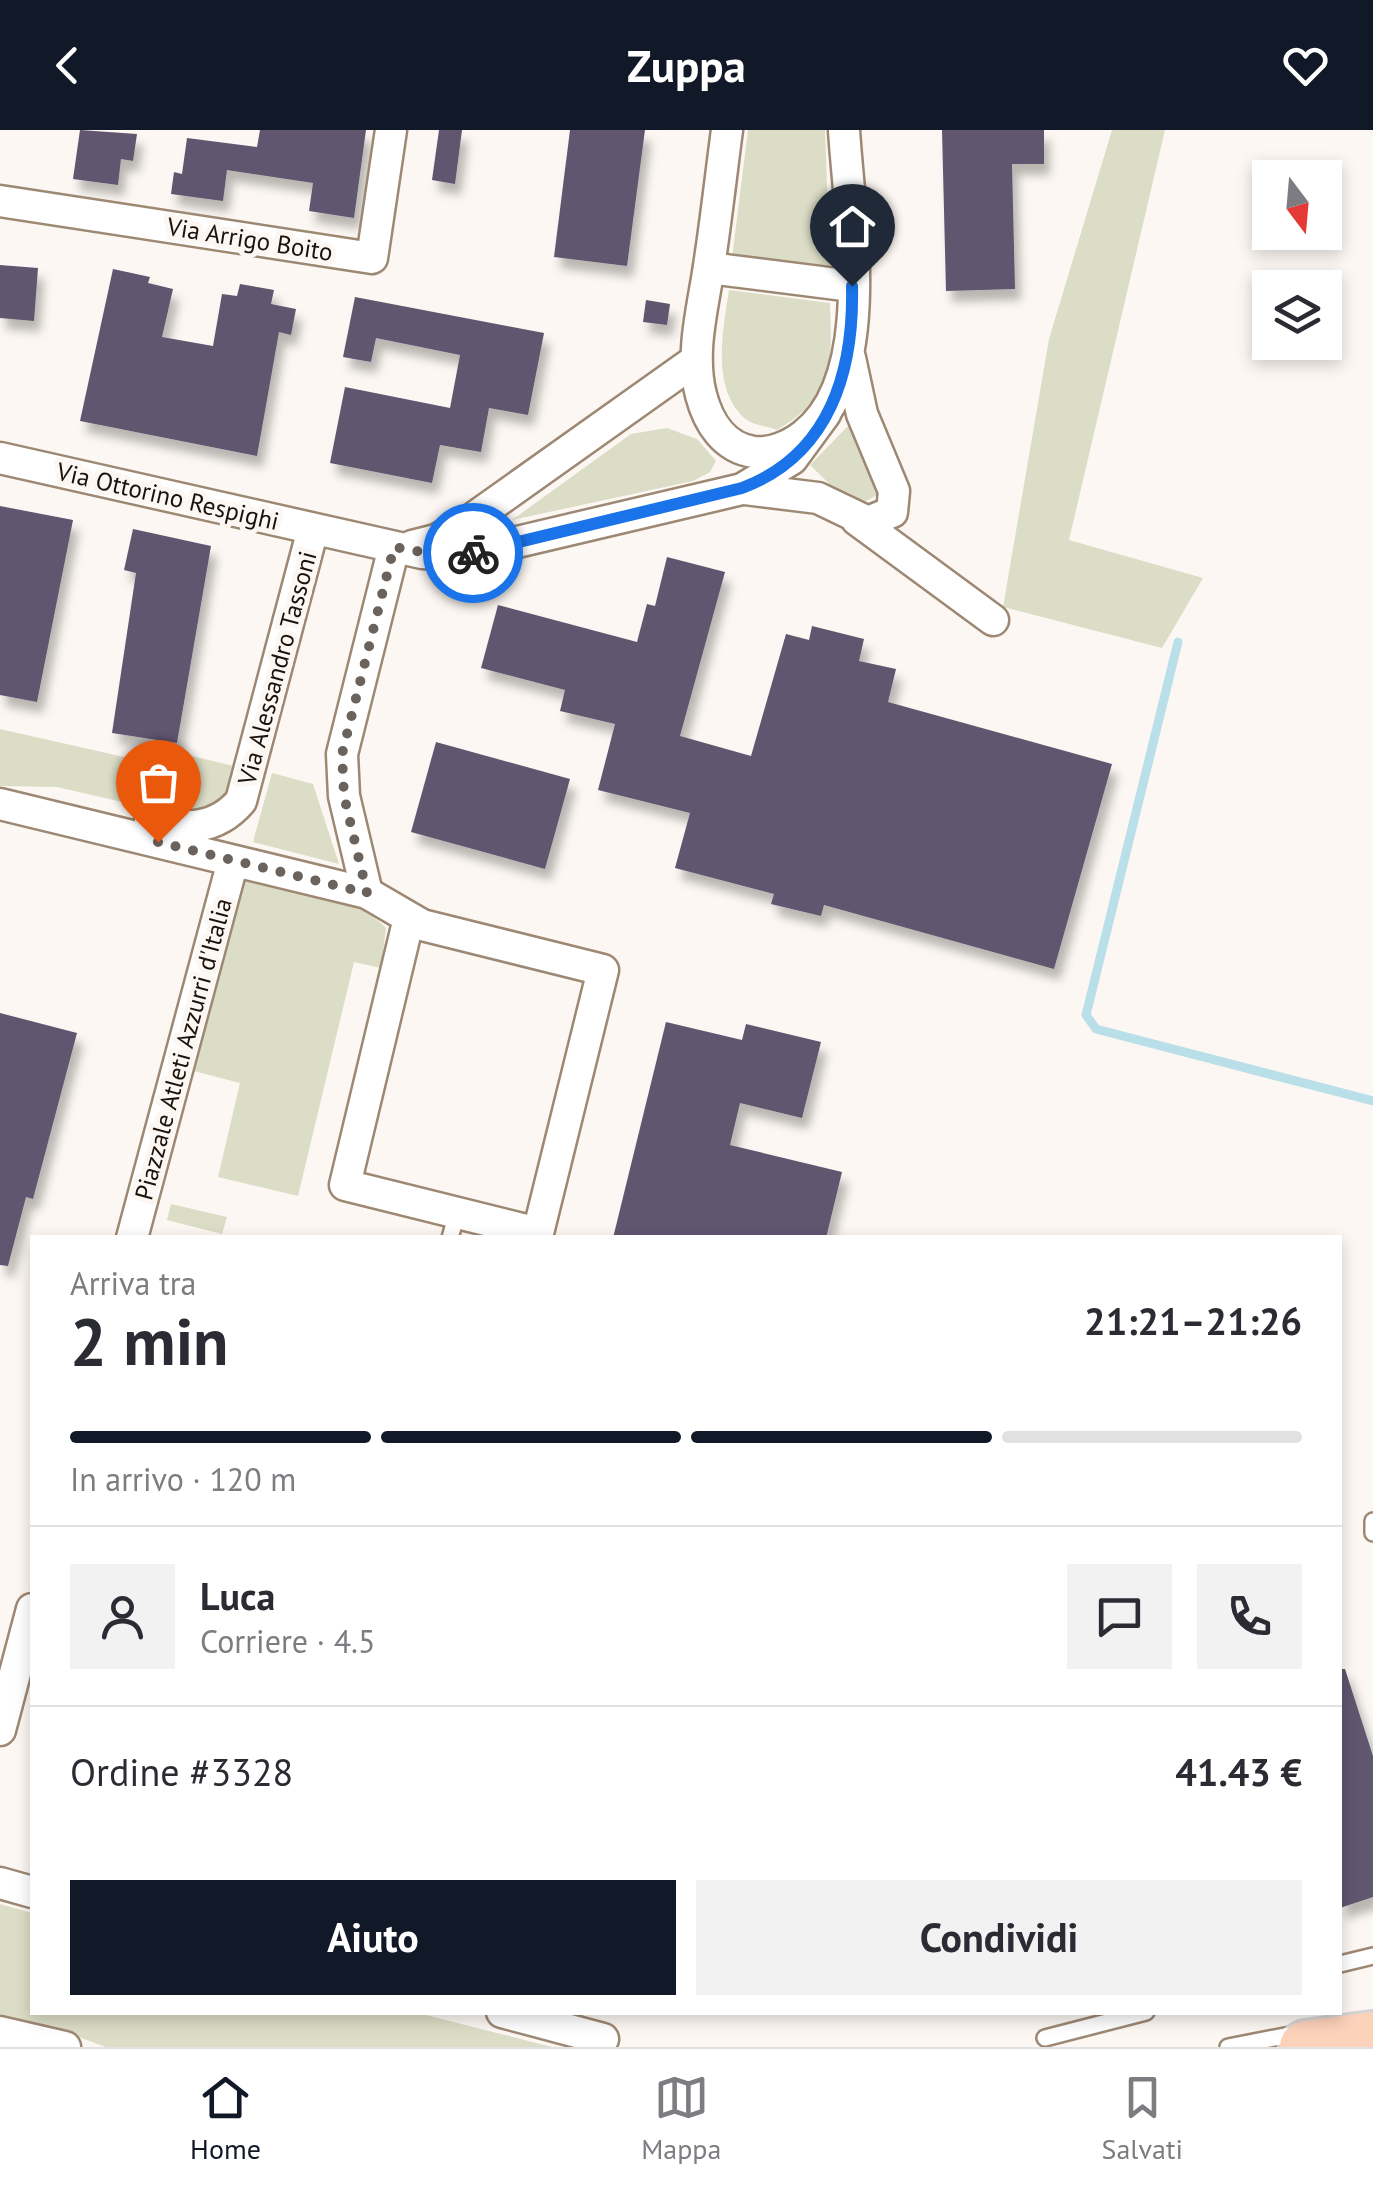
<!DOCTYPE html>
<html lang="it">
<head>
<meta charset="utf-8">
<style>
	:root { --surface:#fff; --page:#f2f2f3; --text:#2b2b33; --muted:#7c7c81; --line:#e1e1e2; --accent:#111827 }
	body { margin:0; font-family:"PT Sans",sans-serif; background:var(--page); color:var(--text); height:100vh; display:flex; flex-direction:column; font-size:38px; white-space:nowrap }
	* { box-sizing:border-box; margin:0 }
	p { font-size:32px; color:var(--muted) }
	.icon { flex:none; width:55px; height:55px; fill:none; stroke:currentColor; stroke-width:2; stroke-linecap:round; stroke-linejoin:round }
	.map { position:relative; flex:1; overflow:hidden }
	.side { position:absolute; left:30px; top:1105px; width:1312px; height:780px; display:flex; flex-direction:column; background:var(--surface); border-radius:0px; box-shadow:0 5px 15px #0003 }
	.side>* { flex:none }
	.needle { width:65px; rotate:164deg }
	.tools { position:absolute; left:1252px; top:30px; display:grid; gap:20px }
	.tools a { display:grid; place-items:center; width:90px; height:90px; border-radius:0px; background:var(--surface); box-shadow:0 5px 15px #0003; font-size:50px }
	.pin { position:absolute; display:grid; place-items:center; width:85px; height:85px; color:#fff; margin:-102px -42px; border-radius:50% 50% 50% 0; rotate:-45deg; box-shadow:0 0 10px #0007 }
	.pin .icon { rotate:45deg }
	.courier { position:absolute; display:grid; place-items:center; width:100px; height:100px; margin:-50px; border:8px solid #1a73e8; border-radius:50%; background:#fff; color:#222; box-shadow:0 2px 12px #0007 }
	.head em { font-style:normal; font-weight:700 }
	.head div { display:flex; flex-direction:column-reverse }
	.head { display:flex; align-items:center; justify-content:space-between; height:170px; padding:0 40px }
	h1 { font-size:65px; font-weight:700; line-height:75px }
	.bar { display:grid; grid-template-columns:repeat(4,1fr); gap:15px 10px; align-content:center; height:120px; padding:0 40px }
	.bar i { height:12px; border-radius:8px; background:var(--line) }
	.bar .current { background:var(--accent) }
	.bar p { grid-column:span 4 }
	.line { display:flex; align-items:center; gap:25px; padding:0 40px; border-top:2px solid var(--line) }
	.line div { flex:1 }
	.round { display:grid; place-items:center; flex:none; width:105px; height:105px; border-radius:0px; background:var(--page) }
	.primary-button { display:flex; gap:20px; margin-top:auto; padding:20px 40px }
	.primary-button a { flex:1; height:115px; border-radius:0px; background:var(--accent); color:#fff; font-size:40px; font-weight:700; line-height:115px; text-align:center }
	.primary-button a+a { background:var(--page); color:var(--text) }
	header { display:flex; justify-content:space-between; align-items:center; height:130px; padding:0 40px; background:var(--accent); color:#fff; font-size:45px; font-weight:700 }
	.tabs { display:flex; justify-content:space-around; align-items:center; height:140px; border-top:2px solid var(--line); background:var(--surface); font-size:28px; color:var(--muted) }
	.tabs a { display:grid; justify-items:center; gap:5px }
	.tabs .current { color:var(--accent) }
	.map>svg:first-child { display:block }
</style>
</head>
<body>
<header><svg class="icon" aria-label="back" viewBox="0 0 24 24"><path d="M15 5l-7 7 7 7"/></svg>Zuppa<svg class="icon" aria-label="heart" viewBox="0 0 24 24"><path d="M12 20l-8-8c-3-5 5-10 8-4 3-6 11-1 8 4z"/></svg></header>
<div class="map">
<svg width="1373" height="1917" viewBox="0 0 1373 1917">
	<defs>
		<filter id="shadow"><feDropShadow dx="6" dy="11" stdDeviation="5" flood-color="#0004"/></filter>
	</defs>
	<rect width="100%" height="100%" fill="#fcf7f2"/>
	<g fill="#dbddc6">
		<path d="M 748,0 L 825,0 L 830,140 L 732,128 Z"/>
		<path d="M 1112,0 L 1165,0 L 1069,410 L 1203,448 L 1162,518 L 1003,477 L 1049,209 Z"/>
		<path d="M 729,160 L 830,173 C 832,234 835,266 777,300 C 769,297 754,295 747,290 C 710,261 723,199 729,160 Z"/>
		<path d="M 849,295 L 877,365 L 854,378 L 810,335 Z"/>
		<path d="M 667,298 L 697,309 L 716,331 L 710,342 L 693,351 L 512,390 L 631,304 Z"/>
		<path d="M 0,599 L 164,636 L 171,621 L 238,637 L 229,663 L 192,688 L 57,657 L 0,656 Z"/>
		<path d="M 272,643 L 313,654 L 339,734 L 253,712 Z"/>
		<path d="M 239,746 C 286,758 351,763 386,798 L 381,838 L 354,832 L 298,1066 L 218,1047 L 240,953 L 190,940 Z"/>
		<path d="M 171,1074 L 227,1087 L 222,1104 L 167,1090 Z"/>
		<path d="M 0,1774 L 32,1783 L 32,1882 L 418,1883 L 552,1917 L 106,1917 L 65,1902 L 0,1887 Z"/>
	</g>
	<g fill="none" stroke-linecap="round" stroke-linejoin="round">
		<path stroke="#b9dfe9" stroke-width="9" d="M 1178,512 L 1086,885 L 1096,899 L 1373,971"/>
	</g>
	<g fill="#60576f" filter="url(#shadow)">
		<path d="M 80,0 L 137,4 L 133,31 L 121,29 L 118,55 L 73,49 Z"/>
		<path d="M 260,0 L 366,0 L 354,88 L 309,81 L 313,53 L 227,40 L 223,71 L 171,64 L 174,42 L 182,44 L 187,8 L 257,17 Z"/>
		<path d="M 439,0 L 462,0 L 455,54 L 432,50 Z"/>
		<path d="M 570,0 L 645,0 L 627,136 L 554,127 Z"/>
		<path d="M 942,0 L 1044,0 L 1044,34 L 1012,34 L 1015,159 L 946,161 Z"/>
		<path d="M 0,135 L 38,138 L 34,191 L 0,188 Z"/>
		<path d="M 113,139 L 150,147 L 148,153 L 173,159 L 162,207 L 213,216 L 222,164 L 237,166 L 240,154 L 274,160 L 271,174 L 296,179 L 291,205 L 279,202 L 257,326 L 80,291 Z"/>
		<path d="M 355,167 L 544,203 L 528,285 L 489,278 L 481,322 L 440,315 L 432,353 L 330,333 L 345,257 L 450,278 L 460,225 L 376,208 L 371,232 L 343,227 Z"/>
		<path d="M 646,170 L 670,174 L 667,195 L 643,192 Z"/>
		<path d="M 0,376 L 73,390 L 37,572 L 0,565 Z"/>
		<path d="M 133,399 L 211,416 L 177,613 L 112,603 L 136,443 L 124,440 Z"/>
		<path d="M 667,427 L 725,442 L 680,606 L 751,626 L 786,504 L 809,510 L 812,496 L 864,509 L 859,531 L 896,539 L 888,572 L 1112,634 L 1054,839 L 824,775 L 821,786 L 771,774 L 774,764 L 675,738 L 690,683 L 598,660 L 615,594 L 560,581 L 565,560 L 481,538 L 498,475 L 637,512 L 647,474 L 655,476 Z"/>
		<path d="M 436,612 L 570,649 L 545,739 L 411,702 Z"/>
		<path d="M 0,883 L 77,903 L 33,1069 L 26,1067 L 8,1136 L 0,1135 Z"/>
		<path d="M 666,892 L 742,910 L 746,894 L 821,912 L 802,988 L 740,973 L 730,1015 L 842,1042 L 826,1108 L 613,1108 Z"/>
		<path d="M 1340,1539 L 1345,1539 L 1373,1626 L 1373,1767 L 1340,1778 Z"/>
	</g>
	<g fill="none" stroke-linecap="round" stroke-linejoin="round">
		<defs>
			<g id="service">
				<path d="M 450,1108 L 457,1083"/>
				<path d="M 1373,1391 L 1373,1403"/>
				<path d="M 1340,1834 L 1373,1826"/>
				<path d="M 1045,1908 L 1146,1882"/>
				<path d="M 1228,1917 L 1300,1903"/>
			</g>
			<g id="minor">
				<path d="M 727,0 C 721,45 716,91 709,136 C 703,178 690,222 701,265 C 708,292 724,318 754,322 C 771,324 790,316 804,305 C 879,248 849,85 844,0"/>
				<path d="M 0,71 L 372,128 L 391,0"/>
				<path d="M 709,138 L 852,156"/>
				<path d="M 0,328 L 422,423 L 462,425 L 742,359 L 792,329 L 825,284"/>
				<path d="M 745,359 L 818,368 L 868,392 L 892,382 L 894,361 L 862,284 L 850,228"/>
				<path d="M 857,390 L 993,490"/>
				<path d="M 412,416 L 436,410 L 468,392 L 696,230"/>
				<path d="M 0,674 L 367,763 L 422,795 L 603,840 L 538,1103 L 345,1055 L 409,788"/>
				<path d="M 150,691 C 186,699 215,701 241,671 L 313,399"/>
				<path d="M 367,763 L 344,666 L 342,624 L 394,417"/>
				<path d="M 132,1108 L 233,731"/>
				<path d="M 0,1600 L 32,1479"/>
				<path d="M 0,1753 L 32,1762"/>
				<path d="M 502,1882 L 603,1909"/>
				<path d="M 0,1902 L 65,1917"/>
			</g>
			<path id="trunk" d="M 1306,1917 L 1373,1908"/>
		</defs>
		<use href="#service" stroke="#9d8873" stroke-width="20"/>
		<use href="#minor" stroke="#9d8873" stroke-width="35"/>
		<use href="#trunk" stroke="#d6d4d3" stroke-width="58"/>
		<use href="#service" stroke="#fff" stroke-width="15"/>
		<use href="#minor" stroke="#fff" stroke-width="30"/>
		<use href="#trunk" stroke="#fcd2bb" stroke-width="52"/>
	</g>
	<g fill="none" stroke-linecap="round" stroke-linejoin="round">
		<path stroke="#6a625c" stroke-width="10" stroke-dasharray="0 18" d="M 158,712 L 367,763 L 344,666 L 342,624 L 394,417 L 444,426 L 473,423"/>
		<path stroke="#1a73e8" stroke-width="12" d="M 473,423 L 742,358 C 830,325 854,241 852,156"/>
	</g>
	<g text-anchor="middle" stroke-width="10" stroke-linejoin="round" paint-order="stroke">
		<g font-size="25" fill="#1b120b" stroke="#fcf7f2">
			<text transform="translate(250 109) rotate(9)" y="9">Via Arrigo Boito</text>
			<text transform="translate(168 366) rotate(13)" y="9">Via Ottorino Respighi</text>
			<text transform="translate(277 538) rotate(-75)" y="9">Via Alessandro Tassoni</text>
			<text transform="translate(183 919) rotate(-75)" y="9">Piazzale Atleti Azzurri d'Italia</text>
		</g>
	</g>
</svg>
<div class="tools">
<a><svg class="needle" viewBox="-14 -14 28 28"><path d="M0-13l5 13h-10z" fill="#e53935"/><path d="M0 13l5-13h-10z" fill="#7c7c81"/></svg></a>
<a><svg class="icon" aria-label="layers" viewBox="0 0 24 24"><path d="M12 4l9 5-9 5-9-5zM3 14l9 5 9-5"/></svg></a>
</div>
<div class="pin" style="left:158px;top:712px;background:#ea580c"><svg class="icon" aria-label="bag" viewBox="0 0 24 24"><path d="M5 8h14l-1 12H6zM9 8a3 3 0 0 1 6 0"/></svg></div>
<div class="pin" style="left:852px;top:156px;background:#1f2937"><svg class="icon" aria-label="home" viewBox="0 0 24 24"><path d="M3 11l9-7 9 7M6 9v11h12V9"/></svg></div>
<div class="courier" style="left:473px;top:423px"><svg class="icon" aria-label="bike" viewBox="0 0 24 24"><circle cx="6" cy="16" r="4"/><circle cx="18" cy="16" r="4"/><path d="M6 16l4-8h5l3 8M10 8l3 8H6M13 5h3"/></svg></div>
<section class="side">
<div class="head"><div><h1>2 min</h1><p>Arriva tra</p></div><em>21:21–21:26</em></div>
<div class="bar"><i class="current"></i><i class="current"></i><i class="current"></i><i></i><p>In arrivo · 120 m</p></div>
<div class="line" style="height:180px"><a class="round"><svg class="icon" aria-label="person" viewBox="0 0 24 24"><circle cx="12" cy="8" r="4"/><path d="M4 21q1-7 8-7t8 7"/></svg></a><div><b>Luca</b><p>Corriere · 4.5</p></div><a class="round"><svg class="icon" aria-label="chat" viewBox="0 0 24 24"><path d="M4 5h16v11H9l-5 4z"/></svg></a><a class="round"><svg class="icon" aria-label="phone" viewBox="0 0 24 24"><path d="M5 4h4l2 5-3 2q2 4 5 5l2-3 5 2v4C11 20 4 13 5 4z"/></svg></a></div>
<div class="line" style="height:130px"><div>Ordine #3328</div><b>41.43 €</b></div>
<div class="primary-button"><a>Aiuto</a><a>Condividi</a></div>
</section>
</div>
<nav class="tabs">
<a class="current"><svg class="icon" aria-label="home" viewBox="0 0 24 24"><path d="M3 11l9-7 9 7M6 9v11h12V9"/></svg>Home</a>
<a><svg class="icon" aria-label="map" viewBox="0 0 24 24"><path d="M3 6l6-2 6 2 6-2v14l-6 2-6-2-6 2zM9 4v14M15 6v14"/></svg>Mappa</a>
<a><svg class="icon" aria-label="saved" viewBox="0 0 24 24"><path d="M7 4h10v16l-5-4-5 4z"/></svg>Salvati</a>
</nav>
</body>
</html>
